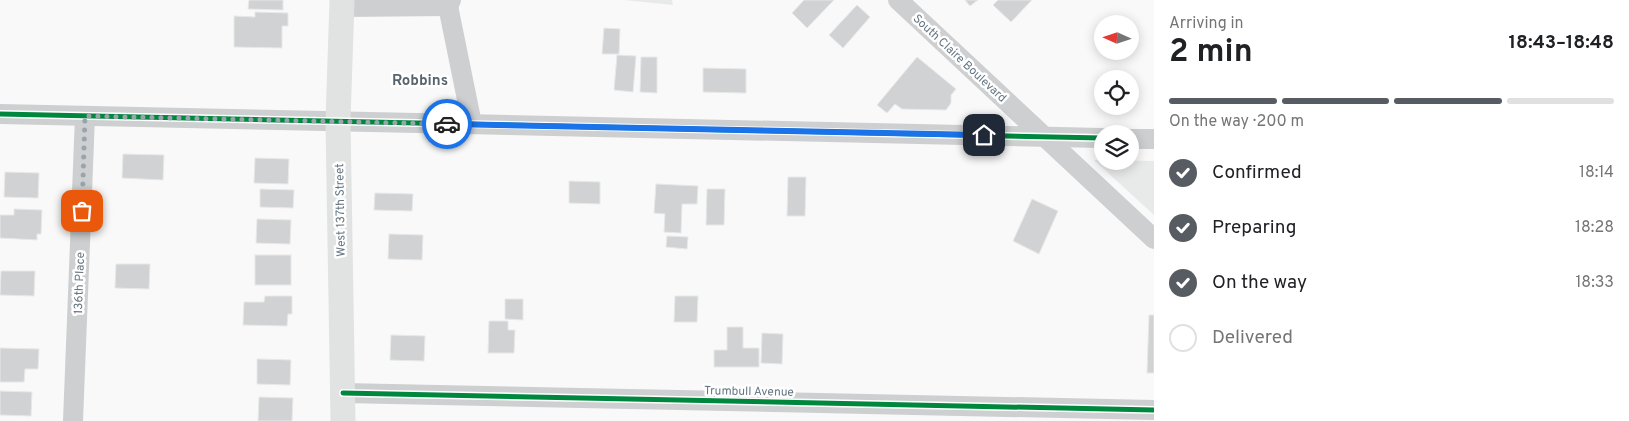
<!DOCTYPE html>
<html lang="en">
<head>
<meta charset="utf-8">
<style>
	:root { --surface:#fff; --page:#f6f6f6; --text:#202124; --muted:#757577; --line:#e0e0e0; --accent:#565c61 }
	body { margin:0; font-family:Overpass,sans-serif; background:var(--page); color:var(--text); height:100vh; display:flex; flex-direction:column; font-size:19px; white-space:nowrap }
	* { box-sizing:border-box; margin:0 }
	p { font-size:16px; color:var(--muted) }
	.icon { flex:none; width:28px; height:28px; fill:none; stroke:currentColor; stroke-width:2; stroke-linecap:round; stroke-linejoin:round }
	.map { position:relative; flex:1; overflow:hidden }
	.sheet { display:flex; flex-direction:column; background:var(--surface); width:475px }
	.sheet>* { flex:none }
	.needle { width:32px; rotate:273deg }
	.tools { position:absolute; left:1094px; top:15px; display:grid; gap:10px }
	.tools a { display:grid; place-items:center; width:45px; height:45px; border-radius:50%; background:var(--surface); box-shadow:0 2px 12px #0003; font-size:25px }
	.pin { position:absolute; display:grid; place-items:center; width:42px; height:42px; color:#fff; margin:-21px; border-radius:10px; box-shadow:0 2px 8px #0006 }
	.courier { position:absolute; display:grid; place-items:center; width:50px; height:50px; margin:-25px; border:4px solid #1a73e8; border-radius:50%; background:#fff; color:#222; box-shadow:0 1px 6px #0007 }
	.overview em { font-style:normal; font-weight:700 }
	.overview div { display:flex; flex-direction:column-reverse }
	.overview { display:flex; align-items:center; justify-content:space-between; height:85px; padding:0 15px }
	h1 { font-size:32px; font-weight:700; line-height:38px }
	.bar { display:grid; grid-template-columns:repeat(4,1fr); gap:8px 5px; align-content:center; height:60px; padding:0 15px }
	.bar i { height:6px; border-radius:4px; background:var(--line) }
	.bar .on { background:var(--accent) }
	.bar p { grid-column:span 4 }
	ol { padding:0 15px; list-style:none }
	li { display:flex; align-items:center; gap:15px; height:55px }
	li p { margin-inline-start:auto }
	li .icon { padding:5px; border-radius:50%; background:var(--accent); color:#fff; stroke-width:4 }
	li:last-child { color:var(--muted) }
	li i { width:28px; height:28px; border:2px solid var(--line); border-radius:50% }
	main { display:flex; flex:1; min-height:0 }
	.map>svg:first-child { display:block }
</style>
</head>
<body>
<main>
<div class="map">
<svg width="1154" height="421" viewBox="0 0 1154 421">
	<rect width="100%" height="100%" fill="#f9f9f9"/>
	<g fill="#e8e9e9">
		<path d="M 624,0 L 672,0 L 673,5 Z"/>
		<path d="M 1094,160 L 1154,161 L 1154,215 Z"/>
	</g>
	<g fill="#d0d2d3" stroke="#e8e8e8">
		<path d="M 249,0 L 283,0 L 283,10 L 248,9 Z"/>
		<path d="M 804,0 L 834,0 L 807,28 L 792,13 Z"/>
		<path d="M 965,0 L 978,0 L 970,6 Z"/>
		<path d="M 998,0 L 1032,0 L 1011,22 L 993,5 Z"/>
		<path d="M 857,5 L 870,17 L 843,48 L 829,35 Z"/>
		<path d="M 255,12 L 288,13 L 288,26 L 282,26 L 282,48 L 234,47 L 234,16 L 255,17 Z"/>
		<path d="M 604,28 L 620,29 L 619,54 L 602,54 Z"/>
		<path d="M 617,55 L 636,56 L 633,92 L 614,90 Z"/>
		<path d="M 641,57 L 657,57 L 657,93 L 640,92 Z"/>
		<path d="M 917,57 L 956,89 L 951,95 L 951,103 L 946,110 L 902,109 L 895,104 L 887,113 L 877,105 Z"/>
		<path d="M 703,68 L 746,69 L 746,93 L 703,92 Z"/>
		<path d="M 123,154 L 164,155 L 163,180 L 122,178 Z"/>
		<path d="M 255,158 L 289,159 L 288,184 L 254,183 Z"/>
		<path d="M 5,172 L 39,173 L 38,198 L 4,197 Z"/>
		<path d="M 788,177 L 806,177 L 805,216 L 787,216 Z"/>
		<path d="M 569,181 L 600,182 L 600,204 L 569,203 Z"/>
		<path d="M 656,184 L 698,186 L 697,204 L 682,204 L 681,233 L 664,232 L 665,214 L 654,213 Z"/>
		<path d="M 260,189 L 294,190 L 293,208 L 260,207 Z"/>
		<path d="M 707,189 L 725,189 L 724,225 L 706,225 Z"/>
		<path d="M 375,193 L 413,194 L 412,211 L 374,210 Z"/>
		<path d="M 1032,199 L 1058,211 L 1039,254 L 1013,241 Z"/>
		<path d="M 14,209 L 42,210 L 41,234 L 37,234 L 37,240 L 0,238 L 0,215 L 14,215 Z"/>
		<path d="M 257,219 L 291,220 L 290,244 L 256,243 Z"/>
		<path d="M 389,234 L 423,235 L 422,260 L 388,259 Z"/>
		<path d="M 667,236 L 688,237 L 687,249 L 666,247 Z"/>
		<rect x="255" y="255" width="36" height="30"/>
		<path d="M 116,264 L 150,264 L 149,289 L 115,288 Z"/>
		<path d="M 1,271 L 35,271 L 34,296 L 0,295 Z"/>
		<path d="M 265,296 L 292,296 L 292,314 L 288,314 L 287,326 L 243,325 L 244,302 L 264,302 Z"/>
		<path d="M 675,296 L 698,296 L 697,322 L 674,322 Z"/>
		<path d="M 505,299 L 523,299 L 523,320 L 505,319 Z"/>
		<path d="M 1149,315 L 1154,315 L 1154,373 L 1147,373 Z"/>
		<path d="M 489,321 L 508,321 L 508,330 L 515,330 L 514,353 L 488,353 Z"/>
		<path d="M 727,327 L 743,327 L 743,348 L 759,348 L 759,367 L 714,367 L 714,350 L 727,350 Z"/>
		<path d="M 762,333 L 783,334 L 782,364 L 761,363 Z"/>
		<path d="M 391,335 L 425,336 L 424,361 L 390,360 Z"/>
		<path d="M 0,348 L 39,349 L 38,369 L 25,369 L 24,382 L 0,382 Z"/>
		<path d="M 257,359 L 291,360 L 290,385 L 257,384 Z"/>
		<path d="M 0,391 L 32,392 L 31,416 L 0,415 Z"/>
		<path d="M 259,397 L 293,398 L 292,421 L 258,421 Z"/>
	</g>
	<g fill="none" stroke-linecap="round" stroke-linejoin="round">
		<g stroke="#cecfd0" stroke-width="20">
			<path d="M 898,0 L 1154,239"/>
			<path d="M 448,6 L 472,124"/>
			<path d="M 342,7 L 448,6 L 451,0"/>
			<path d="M 0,114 L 1102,138"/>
			<path d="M 1130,139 L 1154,139"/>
			<path d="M 343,393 L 1154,410"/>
			<path d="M 73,421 L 85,116"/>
		</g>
		<path stroke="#e1e2e2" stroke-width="25" d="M 342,0 L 338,121 L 343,421"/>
		<defs>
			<g id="cycleway">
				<path d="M 0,114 L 1102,138"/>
				<path d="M 343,393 L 1154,410"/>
			</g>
		</defs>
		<use href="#cycleway" stroke="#fff" stroke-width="8"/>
		<use href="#cycleway" stroke="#00873e" stroke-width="5"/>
	</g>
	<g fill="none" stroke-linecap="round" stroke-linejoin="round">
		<path stroke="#99a4ac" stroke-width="5" stroke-dasharray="0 9" d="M 82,211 L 85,116 L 447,124"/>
		<path stroke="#1a73e8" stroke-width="6" d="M 447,124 L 984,135"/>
	</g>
	<g text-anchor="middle" stroke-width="5" stroke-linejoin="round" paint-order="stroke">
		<g font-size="12" fill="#657683" stroke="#fff">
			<text transform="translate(960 58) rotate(43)" y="4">South Claire Boulevard</text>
			<text transform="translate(340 210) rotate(-91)" y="4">West 137th Street</text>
			<text transform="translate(79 283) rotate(-88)" y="4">136th Place</text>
			<text transform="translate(749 391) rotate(1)" y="4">Trumbull Avenue</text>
		</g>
		<g font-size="15" font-weight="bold" fill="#57646e" stroke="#fff">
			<text x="420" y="85">Robbins</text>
		</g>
	</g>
</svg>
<div class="tools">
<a><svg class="needle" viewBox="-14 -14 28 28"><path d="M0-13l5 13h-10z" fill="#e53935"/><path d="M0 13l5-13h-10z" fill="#757577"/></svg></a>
<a><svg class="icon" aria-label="locate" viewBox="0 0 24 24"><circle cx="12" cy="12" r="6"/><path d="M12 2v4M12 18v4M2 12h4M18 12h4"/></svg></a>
<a><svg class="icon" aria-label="layers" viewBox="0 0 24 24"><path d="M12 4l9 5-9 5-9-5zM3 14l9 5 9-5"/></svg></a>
</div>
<div class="pin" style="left:82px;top:211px;background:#ea580c"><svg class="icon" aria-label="bag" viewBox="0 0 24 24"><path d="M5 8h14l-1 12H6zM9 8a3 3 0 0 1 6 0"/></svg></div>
<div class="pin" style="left:984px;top:135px;background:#1f2937"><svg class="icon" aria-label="home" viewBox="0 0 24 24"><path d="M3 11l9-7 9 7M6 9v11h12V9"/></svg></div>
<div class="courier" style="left:447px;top:124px"><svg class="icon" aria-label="car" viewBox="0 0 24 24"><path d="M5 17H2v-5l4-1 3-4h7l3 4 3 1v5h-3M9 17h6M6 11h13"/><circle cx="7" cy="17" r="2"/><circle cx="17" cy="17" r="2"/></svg></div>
</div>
<section class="sheet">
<div class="overview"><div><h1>2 min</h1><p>Arriving in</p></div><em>18:43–18:48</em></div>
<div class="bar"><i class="on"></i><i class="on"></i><i class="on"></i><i></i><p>On the way · 200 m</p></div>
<ol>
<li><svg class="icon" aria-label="check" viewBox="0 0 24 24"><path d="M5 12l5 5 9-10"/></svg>Confirmed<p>18:14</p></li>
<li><svg class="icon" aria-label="check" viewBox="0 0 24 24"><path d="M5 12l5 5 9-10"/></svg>Preparing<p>18:28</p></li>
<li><svg class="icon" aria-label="check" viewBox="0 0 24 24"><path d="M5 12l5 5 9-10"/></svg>On the way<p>18:33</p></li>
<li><i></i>Delivered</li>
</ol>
</section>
</main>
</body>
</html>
